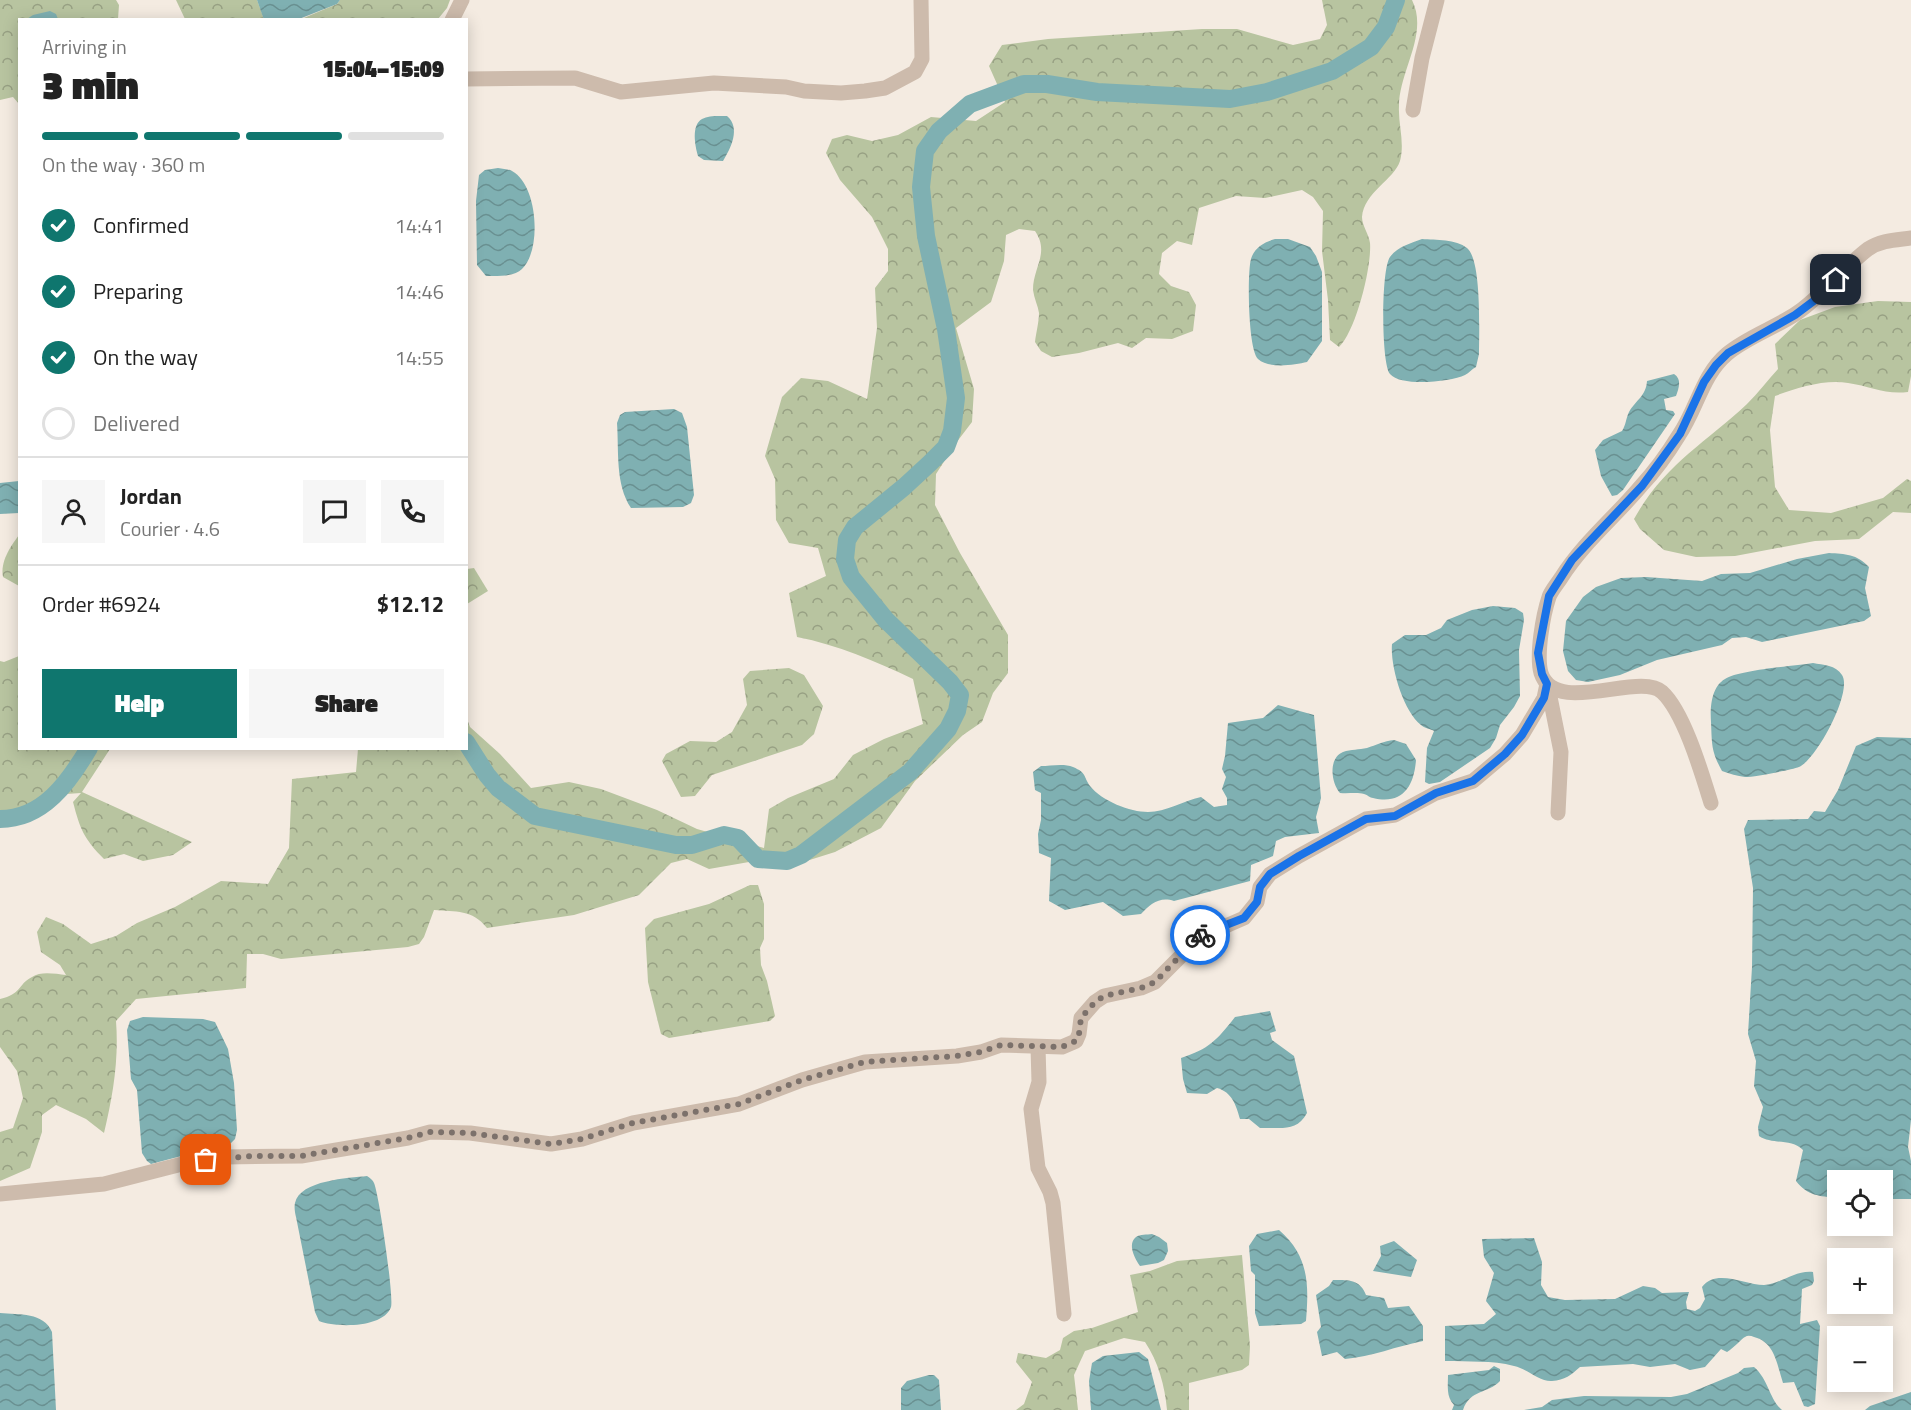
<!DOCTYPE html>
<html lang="en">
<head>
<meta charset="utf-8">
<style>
	:root { --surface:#fff; --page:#f6f6f6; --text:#222; --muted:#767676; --line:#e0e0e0; --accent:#0f766e }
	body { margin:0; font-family:"Titillium Web",sans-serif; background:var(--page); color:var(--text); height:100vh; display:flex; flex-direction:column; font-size:22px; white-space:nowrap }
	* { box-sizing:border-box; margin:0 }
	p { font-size:20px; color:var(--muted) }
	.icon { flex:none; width:33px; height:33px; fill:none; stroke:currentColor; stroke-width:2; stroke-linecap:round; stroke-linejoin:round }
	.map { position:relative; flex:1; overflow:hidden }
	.panel { position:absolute; left:18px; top:18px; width:450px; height:732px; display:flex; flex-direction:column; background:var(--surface); border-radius:0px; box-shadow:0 3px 15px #0003 }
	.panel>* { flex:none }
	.fabs { position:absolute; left:1827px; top:1170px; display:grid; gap:12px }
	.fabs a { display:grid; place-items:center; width:66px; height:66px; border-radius:0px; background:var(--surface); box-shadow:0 3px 15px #0003; font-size:30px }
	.pin { position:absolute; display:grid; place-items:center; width:51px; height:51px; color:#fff; margin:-26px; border-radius:12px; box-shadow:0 3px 9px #0006 }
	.courier { position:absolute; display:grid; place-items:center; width:60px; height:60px; margin:-30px; border:4px solid #1a73e8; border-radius:50%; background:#fff; color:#222; box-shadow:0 2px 8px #0007 }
	.overview em { font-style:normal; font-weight:800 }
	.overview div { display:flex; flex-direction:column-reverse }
	.overview { display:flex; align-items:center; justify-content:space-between; height:102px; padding:0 24px }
	h1 { font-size:39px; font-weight:800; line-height:45px }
	.bar { display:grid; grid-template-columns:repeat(4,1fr); gap:9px 6px; align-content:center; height:72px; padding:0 24px }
	.bar i { height:8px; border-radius:4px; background:var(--line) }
	.bar .selected { background:var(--accent) }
	.bar p { grid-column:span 4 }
	.line { display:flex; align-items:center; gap:15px; padding:0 24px; border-top:2px solid var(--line) }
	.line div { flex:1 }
	.round { display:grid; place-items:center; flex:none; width:63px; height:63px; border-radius:0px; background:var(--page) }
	ol { padding:0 24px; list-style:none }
	li { display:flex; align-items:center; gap:18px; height:66px }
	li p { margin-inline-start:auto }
	li .icon { padding:6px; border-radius:50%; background:var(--accent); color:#fff; stroke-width:4 }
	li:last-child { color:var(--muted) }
	li i { width:33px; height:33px; border:3px solid var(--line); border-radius:50% }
	.action { display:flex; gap:12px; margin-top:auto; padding:12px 24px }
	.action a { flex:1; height:69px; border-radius:0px; background:var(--accent); color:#fff; font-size:24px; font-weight:800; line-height:69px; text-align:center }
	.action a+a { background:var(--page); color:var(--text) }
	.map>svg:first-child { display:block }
</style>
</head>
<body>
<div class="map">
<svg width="1911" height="1410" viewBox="0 0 1911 1410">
	<defs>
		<pattern id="forest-crowns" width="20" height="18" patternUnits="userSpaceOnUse" patternTransform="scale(1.5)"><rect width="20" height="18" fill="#b8c4a0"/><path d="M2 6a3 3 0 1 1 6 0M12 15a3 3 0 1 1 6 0" fill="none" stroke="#97a083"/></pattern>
		<pattern id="water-waves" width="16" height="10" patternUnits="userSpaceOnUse" patternTransform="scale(1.5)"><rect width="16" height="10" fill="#7fb0b2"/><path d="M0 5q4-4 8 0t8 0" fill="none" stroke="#699091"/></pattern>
	</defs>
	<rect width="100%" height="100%" fill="#f4ebe1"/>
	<g fill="url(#forest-crowns)">
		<path d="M 0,0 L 116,0 L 119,5 L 118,19 L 20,20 L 19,104 L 13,97 L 0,100 Z"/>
		<path d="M 176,0 L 257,0 L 264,19 L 185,19 Z"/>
		<path d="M 340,0 L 450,0 L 447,8 L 438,19 L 299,20 L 337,4 Z"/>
		<path d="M 1322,0 L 1412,0 C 1429,34 1399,71 1399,106 C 1398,125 1405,142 1400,161 C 1394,180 1364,192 1362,217 C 1362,226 1369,234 1370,243 C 1372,266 1356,331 1339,347 L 1330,340 L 1328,300 L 1322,251 L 1323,211 L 1313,197 L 1302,190 L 1265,198 L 1236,196 L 1199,208 L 1192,245 L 1177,241 L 1162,253 L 1159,274 L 1171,286 L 1189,292 L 1196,305 L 1193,331 L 1172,339 L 1146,338 L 1132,348 L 1118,343 L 1079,353 L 1052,357 L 1041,351 L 1035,342 C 1036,333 1039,322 1039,313 C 1038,306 1034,298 1033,290 C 1033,267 1050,253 1035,231 L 1019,229 L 1006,235 L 1004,261 L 991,302 L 956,328 L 974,389 L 972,422 L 956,443 L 936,474 L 935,505 L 960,553 L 1008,635 L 1008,673 L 993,693 L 982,722 L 963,735 L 915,781 L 881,828 L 835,852 L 781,869 L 749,862 L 709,869 L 687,859 L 671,863 L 639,895 L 574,915 L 487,928 C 472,909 456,912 434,910 L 424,937 L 419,944 L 408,947 L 281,959 L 263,954 L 247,954 L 246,988 L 136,999 L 116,1021 C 119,1059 113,1096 104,1133 L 86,1119 L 56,1105 L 42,1115 L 42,1132 L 30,1168 L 0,1181 L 0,1132 L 13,1128 L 23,1098 L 17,1071 L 0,1047 L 0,999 C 22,994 17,985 32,977 C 41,971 55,974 66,975 L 60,965 L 41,952 L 37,932 L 46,917 L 63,924 L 91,944 L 116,936 L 137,923 L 175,907 L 221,881 L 268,884 L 289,848 L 292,779 L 356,772 L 358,749 L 466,748 L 467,719 L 470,727 L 500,754 L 531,788 L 569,782 L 601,789 L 657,810 L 697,829 L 764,848 L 769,809 L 788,798 L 834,779 L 853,755 L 884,739 L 923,724 L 913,679 C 875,661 838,645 797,637 L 789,593 L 826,576 L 818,548 L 789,543 L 776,520 L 775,479 L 765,456 L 782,397 L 801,378 L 828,381 L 867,399 L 877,328 L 875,288 L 888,271 L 888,249 L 872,217 L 840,180 L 826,153 L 832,139 L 847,135 L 872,141 L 898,135 L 931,117 L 976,121 L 1005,102 L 989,66 L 1002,45 L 1048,39 L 1202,29 L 1237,29 L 1293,45 L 1320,39 L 1327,25 Z"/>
		<path d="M 1878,301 L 1911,302 L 1911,376 L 1908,392 C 1885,395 1870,386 1848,383 C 1825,379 1796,388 1775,396 L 1770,430 L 1775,487 L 1789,510 L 1831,513 L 1883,498 L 1907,479 L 1911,481 L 1911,513 L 1893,512 L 1859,539 L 1815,541 L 1735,556 L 1696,557 L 1664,550 L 1640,529 L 1634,519 C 1664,465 1704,444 1747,404 C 1758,393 1768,380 1778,369 L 1775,344 L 1800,320 L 1835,307 Z"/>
		<path d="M 19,535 L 19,586 L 3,577 C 0,562 10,547 19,535 Z"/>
		<path d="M 474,568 L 488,591 L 467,604 L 467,569 Z"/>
		<path d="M 19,656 L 20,748 L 110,749 L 82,792 L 192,842 L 173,855 L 143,861 L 124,854 L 104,859 C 84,839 80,829 73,802 L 81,793 L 66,794 L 41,813 L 0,827 L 0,661 L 4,662 Z"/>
		<path d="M 789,668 L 804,675 L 823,706 L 814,734 L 802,745 L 712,775 L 695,796 L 681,797 L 662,761 L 666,754 L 690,741 L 716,742 L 732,732 L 747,705 L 743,679 L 750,671 Z"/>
		<path d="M 750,885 L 758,885 L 764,904 L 764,939 L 760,948 L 761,965 L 767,981 L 775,1016 L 770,1021 L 669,1038 L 661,1034 L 648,982 L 645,928 L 654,919 L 709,904 Z"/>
		<path d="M 1242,1255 L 1250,1346 L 1249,1365 L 1242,1370 L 1189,1383 L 1189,1410 L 1167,1410 C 1165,1386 1158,1361 1145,1342 L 1124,1338 L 1085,1351 L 1074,1375 L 1078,1410 L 1016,1410 L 1024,1404 L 1032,1382 L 1016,1362 L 1018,1353 L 1046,1358 L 1060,1350 L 1063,1338 L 1074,1331 L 1092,1328 L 1138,1312 L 1130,1275 L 1150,1271 L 1177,1261 Z"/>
	</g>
	<g fill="url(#water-waves)">
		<path d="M 257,0 L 340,0 L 337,4 L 299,19 L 264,20 Z"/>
		<path d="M 50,11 L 56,14 L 58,19 L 27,19 L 33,15 Z"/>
		<path d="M 727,116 C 741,128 731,148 723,161 L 704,160 L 698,156 C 695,146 691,125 702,119 C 709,115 720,116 727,116 Z"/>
		<path d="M 498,168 C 503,169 508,169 512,171 C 538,185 542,250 522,269 C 514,277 497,276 486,276 L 477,265 L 476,201 L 479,175 L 485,170 Z"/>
		<path d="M 1275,239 L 1288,239 L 1310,247 L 1316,256 L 1322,272 L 1322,341 L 1307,362 C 1294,365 1269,369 1258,359 C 1248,350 1247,273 1251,259 C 1254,248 1264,242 1275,239 Z"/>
		<path d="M 1422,239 C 1436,240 1456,239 1467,248 C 1482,260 1479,333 1479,354 L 1476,367 C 1472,369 1469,373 1465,375 C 1450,382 1401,387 1390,374 C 1381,363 1381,269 1390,257 C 1397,247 1411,243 1422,239 Z"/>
		<path d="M 1674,374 C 1682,379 1679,388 1676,396 L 1664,399 L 1666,410 L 1673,411 L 1675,414 L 1623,490 L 1617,495 L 1612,496 L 1601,476 L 1595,450 L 1603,440 L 1622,431 C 1626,425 1626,418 1629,412 C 1636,400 1646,396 1647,381 Z"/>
		<path d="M 674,409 L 682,413 L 687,427 L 694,495 L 691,503 L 683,507 L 631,508 C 615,484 619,451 617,423 L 620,415 L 625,412 Z"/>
		<path d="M 19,481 L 19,513 L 0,514 L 0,483 Z"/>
		<path d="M 1829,553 C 1845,554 1857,554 1869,567 L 1865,588 L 1871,616 L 1864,621 L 1762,642 L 1746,637 L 1732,638 L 1722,645 L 1657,660 L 1620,675 L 1588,682 L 1576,680 L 1568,671 L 1563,651 L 1566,621 L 1583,597 L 1596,587 L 1621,578 L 1646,577 L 1702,581 L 1721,574 L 1750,573 L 1797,559 Z"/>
		<path d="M 1493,606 L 1515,608 L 1523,613 L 1524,620 L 1519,650 L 1520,696 L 1514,707 L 1500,725 L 1496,738 L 1490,748 L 1440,782 L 1429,784 L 1425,782 L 1427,748 L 1434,731 C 1431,729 1424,728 1421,725 C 1403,711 1390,666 1392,644 L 1405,635 L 1426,635 L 1441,628 L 1447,620 L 1472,610 Z"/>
		<path d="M 1813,663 C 1823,665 1836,665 1842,675 C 1853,691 1817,759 1799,767 C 1791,770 1754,777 1745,777 C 1737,776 1730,774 1722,771 C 1711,751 1712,744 1711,722 C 1710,708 1711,687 1725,679 C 1739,670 1794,666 1813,663 Z"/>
		<path d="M 1278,705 L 1314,715 L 1321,798 L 1316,817 L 1319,833 L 1285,837 L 1276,841 L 1273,856 L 1251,865 L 1250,881 L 1174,901 C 1160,896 1150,904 1141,914 L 1123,916 L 1103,902 L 1065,910 L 1049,901 L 1051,858 L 1039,853 L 1038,834 L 1041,820 L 1041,793 L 1035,790 L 1033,772 L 1041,766 C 1050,766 1064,763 1073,767 C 1087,773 1083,776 1090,786 C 1102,801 1130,812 1148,812 C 1166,812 1183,801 1201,797 L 1214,807 L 1227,805 L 1227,798 L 1222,789 L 1226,777 L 1222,769 L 1225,756 L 1228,723 L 1263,718 Z"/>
		<path d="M 1877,737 L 1911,738 L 1911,1120 L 1908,1147 L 1911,1161 L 1911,1199 L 1883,1199 L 1882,1180 L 1838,1180 L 1837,1198 C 1819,1196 1808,1196 1796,1181 L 1803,1150 C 1792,1138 1772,1145 1759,1136 L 1758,1127 L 1763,1107 L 1754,1086 L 1756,1061 L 1748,1034 L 1752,967 L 1753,888 L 1744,829 L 1748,820 L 1808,819 L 1814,811 L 1825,812 L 1838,790 L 1856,746 Z"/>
		<path d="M 1394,740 L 1406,744 L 1416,760 C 1414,787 1402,805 1373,798 C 1370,798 1368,795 1364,794 C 1357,792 1348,794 1340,793 C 1331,783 1328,758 1343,752 C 1351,749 1359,750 1367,748 C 1376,745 1384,741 1394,740 Z"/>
		<path d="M 1270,1011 L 1276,1031 L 1270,1033 L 1272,1040 L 1294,1056 L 1307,1113 C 1296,1133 1280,1127 1260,1128 L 1249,1119 L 1240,1119 C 1236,1105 1232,1092 1217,1088 L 1207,1094 L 1187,1093 L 1183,1079 L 1181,1058 C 1209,1049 1217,1040 1235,1017 Z"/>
		<path d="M 143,1017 L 203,1019 L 215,1022 L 228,1049 L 234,1083 L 237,1130 L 235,1139 L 228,1146 L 202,1155 L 189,1154 L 151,1164 L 147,1161 L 142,1153 L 137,1090 L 131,1079 L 127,1030 L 130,1021 Z"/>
		<path d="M 367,1176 C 370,1178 373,1180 374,1183 C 379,1194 394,1297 391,1307 C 384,1328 336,1328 319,1321 L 315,1312 L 296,1217 C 295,1213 294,1207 295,1203 C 300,1180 349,1178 367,1176 Z"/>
		<path d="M 1279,1230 C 1309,1256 1309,1284 1306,1321 L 1301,1324 L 1259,1326 L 1255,1313 L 1255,1275 L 1251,1271 L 1249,1246 L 1257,1234 Z"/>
		<path d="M 1152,1234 L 1159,1237 L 1167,1243 L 1168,1251 L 1164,1260 L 1158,1263 L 1140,1266 C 1135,1259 1127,1244 1136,1237 C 1140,1234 1147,1235 1152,1234 Z"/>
		<path d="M 1534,1238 L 1542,1262 L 1541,1285 L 1548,1297 L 1565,1300 L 1615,1299 L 1643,1286 L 1655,1288 L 1662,1293 L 1689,1292 L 1686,1302 L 1687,1309 L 1695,1311 L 1700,1308 L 1705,1299 L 1702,1287 C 1716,1268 1745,1285 1764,1285 C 1781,1284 1795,1270 1813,1272 L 1814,1281 L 1812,1285 L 1802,1289 L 1800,1324 L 1817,1320 L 1820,1326 L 1815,1404 L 1808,1407 L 1804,1406 L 1794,1382 L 1783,1383 C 1777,1365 1775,1342 1754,1337 C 1751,1336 1748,1335 1745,1337 C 1742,1338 1734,1348 1727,1352 L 1721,1349 L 1705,1367 L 1690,1370 L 1675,1364 L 1650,1367 L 1633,1364 L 1580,1367 C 1571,1375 1565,1380 1552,1381 C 1540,1382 1528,1369 1514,1366 C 1492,1360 1468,1362 1445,1361 L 1445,1326 L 1484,1324 L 1496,1314 L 1486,1301 L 1494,1273 L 1484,1257 L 1482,1239 Z"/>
		<path d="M 1394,1241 L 1417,1260 L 1411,1277 L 1373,1271 L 1381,1256 L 1380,1246 Z"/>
		<path d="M 1333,1280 C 1348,1280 1360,1279 1366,1295 L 1384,1298 L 1388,1308 L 1409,1306 L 1423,1326 L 1423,1341 C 1397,1346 1371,1357 1345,1359 L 1337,1352 L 1322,1356 L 1317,1332 L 1321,1327 L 1316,1295 L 1329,1286 Z"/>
		<path d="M 0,1313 C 19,1315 44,1312 52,1332 L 56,1410 L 0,1410 Z"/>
		<path d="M 1139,1352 L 1148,1359 L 1161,1410 L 1091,1410 L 1089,1381 L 1092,1363 L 1103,1356 Z"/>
		<path d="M 1494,1366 L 1500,1369 L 1500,1381 C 1488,1394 1470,1389 1463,1410 L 1452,1410 L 1454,1405 C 1446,1397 1448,1385 1448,1375 L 1489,1370 Z"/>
		<path d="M 1754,1367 C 1769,1380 1769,1399 1782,1410 L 1524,1410 L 1542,1407 L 1552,1400 L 1584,1396 L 1671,1397 L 1687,1394 L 1738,1373 L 1744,1368 Z"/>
		<path d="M 929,1375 L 934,1375 L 939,1380 L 941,1410 L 901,1410 L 901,1388 L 907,1381 Z"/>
		<path d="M 1911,1392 L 1911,1410 L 1865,1410 L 1870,1406 Z"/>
	</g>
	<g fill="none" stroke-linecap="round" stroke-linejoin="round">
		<g stroke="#7fb0b2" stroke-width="18">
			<path d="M 466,742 L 487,775 L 498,788 L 535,816 L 676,845 L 692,845 L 724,835 L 738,838 L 758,859 L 787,861 L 801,855 L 910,772 L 948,729 L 957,711 L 960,695 L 950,682 L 886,620 L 851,577 L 845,559 L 847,540 L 855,527 L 904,487 L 930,463 L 946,447 L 952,431 L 956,398 L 946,329 L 926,236 L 921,187 L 925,151 L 939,131 L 970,104 L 1024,84 L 1047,84 L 1097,92 L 1230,99 L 1267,92 L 1332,71 L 1371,47 L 1386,27 L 1396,0"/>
			<path d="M 0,819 C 43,819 69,782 89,748"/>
		</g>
		<g stroke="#cdbbac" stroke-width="15">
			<path d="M 452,20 L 462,0"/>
			<path d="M 466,79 L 575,78 L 621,92 L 714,83 L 786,87 L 804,91 L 841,93 L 865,91 L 885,88 L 915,72 L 922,59 L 921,0"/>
			<path d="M 1413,110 L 1422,58 L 1437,0"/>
			<path d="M 1548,687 L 1561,752 L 1558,813"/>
			<path d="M 1711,803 C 1702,774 1684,712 1662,692 C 1640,671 1555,717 1541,673 C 1536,655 1543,615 1549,597 C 1551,591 1557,584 1561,578 C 1583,543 1615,517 1641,486 C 1655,471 1668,453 1679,435 C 1697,409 1702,375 1727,354 C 1747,337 1775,328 1797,313 C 1823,295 1843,268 1868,249 C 1881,240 1896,240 1911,238"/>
			<path d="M 1038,1047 L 1039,1082 L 1031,1109 L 1038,1168 L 1050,1192 L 1053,1203 L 1064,1314"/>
			<path d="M 0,1194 L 104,1184 L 186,1163 L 225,1157 L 301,1156 L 408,1138 L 430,1132 L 470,1133 L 551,1144 L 582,1139 L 633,1123 L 739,1104 L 802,1080 L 865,1062 L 957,1056 L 981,1052 L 1001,1045 L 1062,1047 L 1076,1041 L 1079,1034 L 1081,1018 L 1095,1002 L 1104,996 L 1141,988 L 1155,982 L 1181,956 L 1189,944 L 1202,933 L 1228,925 L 1244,918 L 1257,902 L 1260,887 L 1270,874 L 1299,856 L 1366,819 L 1395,815 L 1436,793 L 1473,781 L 1505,754 L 1522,735 L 1544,698 L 1547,684"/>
		</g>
	</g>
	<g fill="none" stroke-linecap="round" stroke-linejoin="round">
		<path stroke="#7c716b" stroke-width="6" stroke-dasharray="0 10.8" d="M 206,1160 L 252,1156 L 301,1156 L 408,1138 L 430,1132 L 470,1133 L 551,1144 L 582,1139 L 633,1123 L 739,1104 L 802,1080 L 864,1062 L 957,1056 L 981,1052 L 1001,1045 L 1062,1047 L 1076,1041 L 1079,1034 L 1081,1018 L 1095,1002 L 1104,996 L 1141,988 L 1155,982 L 1180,956 L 1189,944 L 1200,935"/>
		<path stroke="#1a73e8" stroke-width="8" d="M 1200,935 L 1244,918 L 1257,902 L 1260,887 L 1270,874 L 1299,856 L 1366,819 L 1395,816 L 1436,793 L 1473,781 L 1505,754 L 1522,735 L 1544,698 L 1547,684 L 1542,674 L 1538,653 L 1549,596 L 1572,560 L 1642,486 L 1680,434 L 1704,382 L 1716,365 L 1728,353 L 1795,315 L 1815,300 L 1836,280"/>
	</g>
</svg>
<div class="fabs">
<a><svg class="icon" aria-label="locate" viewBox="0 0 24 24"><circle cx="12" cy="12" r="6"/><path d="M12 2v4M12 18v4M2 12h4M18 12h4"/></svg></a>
<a>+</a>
<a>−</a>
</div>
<div class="pin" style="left:206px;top:1160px;background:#ea580c"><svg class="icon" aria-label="bag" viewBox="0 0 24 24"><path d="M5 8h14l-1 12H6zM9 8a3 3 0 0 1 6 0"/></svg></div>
<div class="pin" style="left:1836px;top:280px;background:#1f2937"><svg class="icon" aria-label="home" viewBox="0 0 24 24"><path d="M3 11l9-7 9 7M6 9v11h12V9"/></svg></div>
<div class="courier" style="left:1200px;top:935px"><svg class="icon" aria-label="bike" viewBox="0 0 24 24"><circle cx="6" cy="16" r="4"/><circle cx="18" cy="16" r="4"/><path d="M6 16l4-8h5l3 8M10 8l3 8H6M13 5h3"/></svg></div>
<section class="panel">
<div class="overview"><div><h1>3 min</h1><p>Arriving in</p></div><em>15:04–15:09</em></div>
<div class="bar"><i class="selected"></i><i class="selected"></i><i class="selected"></i><i></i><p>On the way · 360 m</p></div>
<ol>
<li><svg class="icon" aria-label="check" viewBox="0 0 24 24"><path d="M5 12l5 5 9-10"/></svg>Confirmed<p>14:41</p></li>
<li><svg class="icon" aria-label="check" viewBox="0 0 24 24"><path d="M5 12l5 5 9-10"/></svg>Preparing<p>14:46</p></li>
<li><svg class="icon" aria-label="check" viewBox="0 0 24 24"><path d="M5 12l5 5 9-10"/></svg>On the way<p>14:55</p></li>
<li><i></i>Delivered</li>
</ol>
<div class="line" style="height:108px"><a class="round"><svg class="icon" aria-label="person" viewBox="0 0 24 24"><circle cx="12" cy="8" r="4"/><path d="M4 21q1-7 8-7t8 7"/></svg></a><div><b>Jordan</b><p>Courier · 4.6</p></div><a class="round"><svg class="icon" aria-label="chat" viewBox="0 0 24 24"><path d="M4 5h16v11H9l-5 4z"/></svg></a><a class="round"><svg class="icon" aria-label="phone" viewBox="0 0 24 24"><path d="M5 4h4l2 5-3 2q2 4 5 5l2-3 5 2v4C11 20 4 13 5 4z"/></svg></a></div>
<div class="line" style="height:78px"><div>Order #6924</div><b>$12.12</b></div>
<div class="action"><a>Help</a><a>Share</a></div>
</section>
</div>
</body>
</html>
